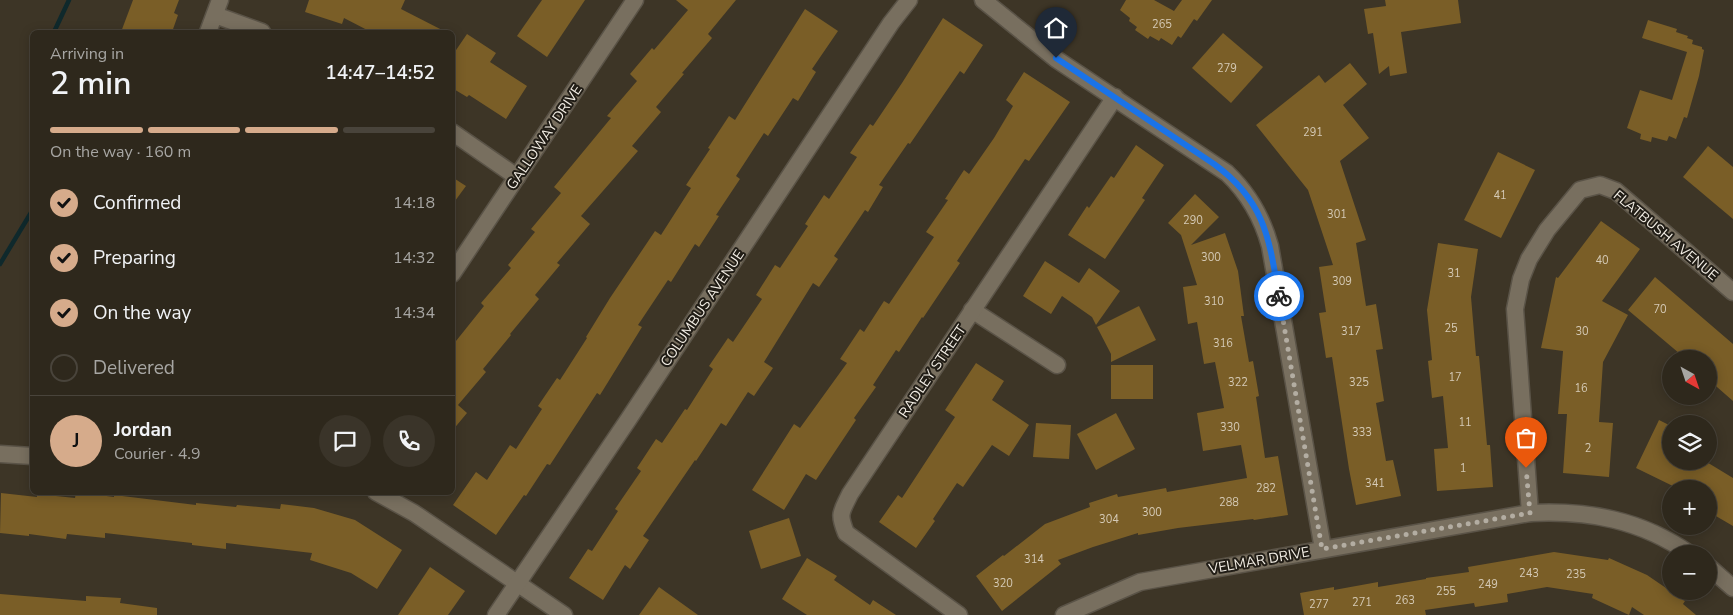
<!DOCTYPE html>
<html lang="en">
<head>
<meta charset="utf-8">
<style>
	:root { --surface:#2e281c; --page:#3a3429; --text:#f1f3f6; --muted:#a7a6a3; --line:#49443b; --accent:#d6ab8b }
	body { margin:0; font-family:"Nunito Sans",sans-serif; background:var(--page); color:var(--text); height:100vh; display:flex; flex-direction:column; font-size:19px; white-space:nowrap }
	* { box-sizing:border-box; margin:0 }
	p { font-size:16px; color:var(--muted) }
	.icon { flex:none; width:28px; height:28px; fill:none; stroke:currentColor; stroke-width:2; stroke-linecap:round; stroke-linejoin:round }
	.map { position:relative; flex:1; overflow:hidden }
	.details { position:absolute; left:30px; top:30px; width:425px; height:465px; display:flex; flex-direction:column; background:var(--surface); border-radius:8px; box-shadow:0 2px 12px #0003,0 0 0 1px var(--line) }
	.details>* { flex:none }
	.needle { width:32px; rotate:140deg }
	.fabs { position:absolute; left:1662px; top:350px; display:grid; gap:10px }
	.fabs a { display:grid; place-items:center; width:55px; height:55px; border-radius:50%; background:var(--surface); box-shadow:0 2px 12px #0003,0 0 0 1px var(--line); font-size:25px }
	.pin { position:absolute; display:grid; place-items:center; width:42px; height:42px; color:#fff; margin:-51px -21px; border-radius:50% 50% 50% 0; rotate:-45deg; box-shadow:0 0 5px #0007 }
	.pin .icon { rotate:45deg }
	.courier { position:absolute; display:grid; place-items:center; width:50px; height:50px; margin:-25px; border:4px solid #1a73e8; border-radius:50%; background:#fff; color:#222; box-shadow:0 1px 6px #0007 }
	.headline em { font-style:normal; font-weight:600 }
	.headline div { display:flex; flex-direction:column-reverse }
	.headline { display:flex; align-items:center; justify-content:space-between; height:85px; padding:0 20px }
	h1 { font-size:32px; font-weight:600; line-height:38px }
	.bar { display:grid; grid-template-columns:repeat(4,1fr); gap:8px 5px; align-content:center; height:60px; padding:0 20px }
	.bar i { height:6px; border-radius:4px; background:var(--line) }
	.bar .on { background:var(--accent) }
	.bar p { grid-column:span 4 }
	.line { display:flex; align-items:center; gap:12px; padding:0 20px; border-top:1px solid var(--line) }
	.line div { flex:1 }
	.round { display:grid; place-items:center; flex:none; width:52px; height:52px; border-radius:26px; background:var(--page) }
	ol { padding:0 20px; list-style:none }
	li { display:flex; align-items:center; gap:15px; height:55px }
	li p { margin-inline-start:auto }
	li .icon { padding:5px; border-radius:50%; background:var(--accent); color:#111; stroke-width:4 }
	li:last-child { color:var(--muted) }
	li i { width:28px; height:28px; border:2px solid var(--line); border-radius:50% }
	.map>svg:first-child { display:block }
</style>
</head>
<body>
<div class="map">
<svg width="1733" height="615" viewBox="0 0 1733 615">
	<rect width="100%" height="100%" fill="#3d3526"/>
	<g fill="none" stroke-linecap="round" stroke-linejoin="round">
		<g stroke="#0f292c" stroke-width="4.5">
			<path d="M 54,32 L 69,0"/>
			<path d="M 0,264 L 32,211"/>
		</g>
	</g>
	<g fill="#7a5e27">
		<path d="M 133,0 L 179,0 L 174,13 L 178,15 L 172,32 L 121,32 Z"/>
		<path d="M 309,0 L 405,0 L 401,9 L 446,32 L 371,32 L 344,18 L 342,24 L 305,12 Z"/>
		<path d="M 542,0 L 585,0 L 547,57 L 517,36 Z"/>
		<path d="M 676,0 L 736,0 L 708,34 L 712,38 L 682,73 L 684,74 L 656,107 L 661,112 L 632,146 L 638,151 L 581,216 L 590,224 L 557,263 L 560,265 L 535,295 L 539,299 L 510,334 L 511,335 L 483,369 L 486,372 L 458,405 L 467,413 L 452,431 L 452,346 L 484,306 L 481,303 L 511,268 L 508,265 L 535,232 L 531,229 L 561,193 L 554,187 L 611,118 L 607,116 L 637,81 L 630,74 L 652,48 L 654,50 L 688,10 Z"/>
		<path d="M 1126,0 L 1154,0 L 1174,11 L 1182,0 L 1212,0 L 1197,21 L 1194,19 L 1181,38 L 1178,36 L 1172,45 L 1161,38 L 1159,41 L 1150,36 L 1148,39 L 1135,30 L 1137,27 L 1129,21 L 1130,18 L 1120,10 Z"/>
		<path d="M 1385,0 L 1458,0 L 1461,23 L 1401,32 L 1407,73 L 1390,76 L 1389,66 L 1379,74 L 1373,33 L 1368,34 L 1364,9 L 1386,6 Z"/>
		<path d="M 805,9 L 838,31 L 812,69 L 816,72 L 798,101 L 793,98 L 768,136 L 764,133 L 736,176 L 740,179 L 716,215 L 719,216 L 699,247 L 695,244 L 671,282 L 668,280 L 638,325 L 642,327 L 600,395 L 597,393 L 550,465 L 547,464 L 526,496 L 524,495 L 496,535 L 453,505 L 476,472 L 487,480 L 510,445 L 516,449 L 542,409 L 538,406 L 557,378 L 560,380 L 587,338 L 586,337 L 610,298 L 655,231 L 661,235 L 691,188 L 686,185 L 710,149 L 708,148 L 729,116 L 735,120 Z"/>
		<path d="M 943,18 L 983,45 L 964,74 L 960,71 L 910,144 L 908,143 L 879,185 L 883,187 L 868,212 L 865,210 L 834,256 L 838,259 L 819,287 L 813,283 L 764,362 L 773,368 L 754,396 L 748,392 L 726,426 L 721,423 L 696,461 L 695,460 L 643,536 L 649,540 L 630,569 L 625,565 L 603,600 L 569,578 L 588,549 L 592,551 L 618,511 L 615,509 L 641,471 L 637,468 L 656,439 L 662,443 L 685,409 L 687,410 L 713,369 L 709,366 L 728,338 L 733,342 L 762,299 L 756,295 L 775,265 L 780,268 L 808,226 L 805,224 L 824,195 L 829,199 L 857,157 L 850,153 L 870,124 L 873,126 L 902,83 Z"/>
		<path d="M 1648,20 L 1677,29 L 1676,32 L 1688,36 L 1687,38 L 1693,40 L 1692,44 L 1702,47 L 1702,49 L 1704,50 L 1699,76 L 1687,118 L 1684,117 L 1676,139 L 1669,136 L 1667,141 L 1652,137 L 1651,142 L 1640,139 L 1641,134 L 1627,128 L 1640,90 L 1672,100 L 1687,52 L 1642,38 Z"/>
		<path d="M 1223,33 L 1263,67 L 1231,103 L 1192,68 Z"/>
		<path d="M 467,34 L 496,53 L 490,62 L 527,86 L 506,119 L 469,95 L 467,97 L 452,88 L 452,56 Z"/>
		<path d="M 1350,63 L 1367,84 L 1343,105 L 1369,138 L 1340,161 L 1366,240 L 1356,243 L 1366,306 L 1376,304 L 1383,349 L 1376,350 L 1384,401 L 1376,403 L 1386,461 L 1393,460 L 1401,496 L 1356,505 L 1349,469 L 1332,357 L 1326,358 L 1319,313 L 1326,312 L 1319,267 L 1333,265 L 1308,190 L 1256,125 L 1319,75 L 1325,83 Z"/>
		<path d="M 1024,72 L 1070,102 L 1029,161 L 1025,159 L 957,261 L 960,263 L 923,318 L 922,317 L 899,352 L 896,350 L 873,385 L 876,387 L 854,418 L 856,420 L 816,480 L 806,474 L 784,510 L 752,490 L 794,424 L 800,428 L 847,363 L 840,359 L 860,329 L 864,332 L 884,301 L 889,304 L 934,237 L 926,232 L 948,200 L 945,199 L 964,170 L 969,174 L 994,138 L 1013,106 L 1006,100 Z"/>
		<path d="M 1136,145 L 1164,165 L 1142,198 L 1145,200 L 1105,259 L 1068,235 L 1087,206 L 1089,208 L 1111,176 L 1114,178 Z"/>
		<path d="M 1708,146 L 1733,167 L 1733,219 L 1683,177 Z"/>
		<path d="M 1498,152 L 1535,170 L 1501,238 L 1464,220 Z"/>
		<path d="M 452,177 L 466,186 L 452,205 Z"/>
		<path d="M 1195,194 L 1219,217 L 1191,245 L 1225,233 L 1238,271 L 1244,316 L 1241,316 L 1249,362 L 1253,361 L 1259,396 L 1256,397 L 1265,458 L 1278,456 L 1288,515 L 1254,520 L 1253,519 L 1178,528 L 1138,535 L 1138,533 L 1093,547 L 1058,560 L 1061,564 L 1002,611 L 976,576 L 1003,555 L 1004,556 L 1045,524 L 1090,507 L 1089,503 L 1117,494 L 1118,497 L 1166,488 L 1167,492 L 1247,478 L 1241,445 L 1203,451 L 1197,413 L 1224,408 L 1215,362 L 1204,364 L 1197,322 L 1188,324 L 1183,287 L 1197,285 L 1181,235 L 1168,223 Z"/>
		<path d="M 1601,221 L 1640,249 L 1602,301 L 1628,315 L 1603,362 L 1599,422 L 1613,423 L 1609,477 L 1563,473 L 1567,414 L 1558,414 L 1563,351 L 1541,348 L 1556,277 L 1558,278 Z"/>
		<path d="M 1438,243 L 1478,249 L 1471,297 L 1476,356 L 1479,356 L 1487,445 L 1490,445 L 1493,487 L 1437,491 L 1434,449 L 1448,448 L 1443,396 L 1432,398 L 1428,361 L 1432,360 L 1427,310 Z"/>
		<path d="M 1045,261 L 1079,283 L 1089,268 L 1120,291 L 1096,325 L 1092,317 L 1062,296 L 1051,314 L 1023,296 Z"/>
		<path d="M 1655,277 L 1733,344 L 1733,401 L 1709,380 L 1709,359 L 1686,359 L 1628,310 Z"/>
		<path d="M 1139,306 L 1156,340 L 1111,362 L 1111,354 L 1097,327 Z"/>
		<path d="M 976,363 L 1004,381 L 992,400 L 1029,425 L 1009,456 L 992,445 L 963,487 L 957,483 L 933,519 L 935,521 L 916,548 L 879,522 L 898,495 L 902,498 L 955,417 L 945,410 Z"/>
		<rect x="1111" y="365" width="42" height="34"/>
		<path d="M 1116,413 L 1135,449 L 1096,470 L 1077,434 Z"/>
		<path d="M 1659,420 L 1671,426 L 1671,461 L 1705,461 L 1733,478 L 1733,526 L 1709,512 L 1709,489 L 1679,489 L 1636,468 Z"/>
		<path d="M 1036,423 L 1071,425 L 1069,459 L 1033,457 Z"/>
		<path d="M 76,492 L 114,497 L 114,495 L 196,505 L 196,503 L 236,507 L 237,505 L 280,509 L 281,504 L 314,508 L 355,520 L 402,550 L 377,589 L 351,573 L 310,560 L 312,553 L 226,543 L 226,549 L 192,545 L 192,543 L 105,533 L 105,538 L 67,534 L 66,539 L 29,534 L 29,536 L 0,533 L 1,493 L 37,497 L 37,494 L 75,498 Z"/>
		<path d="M 789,518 L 801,556 L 761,569 L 749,531 Z"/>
		<path d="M 1554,552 L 1608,560 L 1609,558 L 1647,575 L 1685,601 L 1683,604 L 1696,615 L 1644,615 L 1632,607 L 1629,615 L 1592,598 L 1593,594 L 1547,587 L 1507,594 L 1508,602 L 1475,607 L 1474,603 L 1425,610 L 1426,615 L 1304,615 L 1300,593 L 1334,587 L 1334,590 L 1378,582 L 1378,587 L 1426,579 L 1426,578 L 1469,572 L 1468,567 Z"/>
		<path d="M 807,558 L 837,576 L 834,580 L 870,605 L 873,600 L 896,615 L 807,615 L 782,599 Z"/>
		<path d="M 430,567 L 465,591 L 448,615 L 398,615 Z"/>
		<path d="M 659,587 L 698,615 L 639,615 Z"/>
		<path d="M 0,594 L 86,601 L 86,596 L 121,598 L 120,603 L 157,608 L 157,615 L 0,615 Z"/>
	</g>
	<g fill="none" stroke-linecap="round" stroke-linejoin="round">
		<defs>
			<g id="minor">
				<path d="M 983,0 L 1056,59 L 1227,173 C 1249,194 1262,217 1270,246 L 1323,549"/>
				<path d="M 215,15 L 262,32"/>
				<path d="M 208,32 L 220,0"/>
				<path d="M 452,132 L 517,177"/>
				<path d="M 452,274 L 635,0"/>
				<path d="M 972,310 L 1057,365"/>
				<path d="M 0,454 L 32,456"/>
				<path d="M 376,492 L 414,513 L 564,615"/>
				<path d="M 1530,513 L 1515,309 L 1521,279 L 1529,259 L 1547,230 L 1580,190 L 1600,185 L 1616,191 L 1733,292"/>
				<path d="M 1709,567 L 1733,588"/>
				<path d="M 496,615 L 628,420 L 891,23 L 909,0"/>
				<path d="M 959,615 L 846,533 C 838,513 841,513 850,494 L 1115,97"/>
				<path d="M 1064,615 L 1140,582 L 1530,513 C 1589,510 1641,520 1690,554"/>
			</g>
		</defs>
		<use href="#minor" stroke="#5a5347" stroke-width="19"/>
		<use href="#minor" stroke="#786f5f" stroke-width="16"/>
	</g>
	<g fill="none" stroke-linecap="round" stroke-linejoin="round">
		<path stroke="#b3ada2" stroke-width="5" stroke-dasharray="0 9" d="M 1279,296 L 1322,549 L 1530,513 L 1526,468"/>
		<path stroke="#1a73e8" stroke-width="6" d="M 1056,58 L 1214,164 C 1265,201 1269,238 1279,296"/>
	</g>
	<g text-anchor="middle" stroke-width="4" stroke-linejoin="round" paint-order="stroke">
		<g font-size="11" fill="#d5cab6">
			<text x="1162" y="28">265</text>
			<text x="1227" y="72">279</text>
			<text x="1313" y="136">291</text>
			<text x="1500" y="199">41</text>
			<text x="1337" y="218">301</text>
			<text x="1193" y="224">290</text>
			<text x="1211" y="261">300</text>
			<text x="1602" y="264">40</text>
			<text x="1454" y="277">31</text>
			<text x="1342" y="285">309</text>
			<text x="1214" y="305">310</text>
			<text x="1660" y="313">70</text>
			<text x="1451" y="332">25</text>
			<text x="1351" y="335">317</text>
			<text x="1582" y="335">30</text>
			<text x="1223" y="347">316</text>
			<text x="1455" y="381">17</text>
			<text x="1238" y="386">322</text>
			<text x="1359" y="386">325</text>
			<text x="1581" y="392">16</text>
			<text x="1465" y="426">11</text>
			<text x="1230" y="431">330</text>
			<text x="1362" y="436">333</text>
			<text x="1588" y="452">2</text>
			<text x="1463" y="472">1</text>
			<text x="1375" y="487">341</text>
			<text x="1266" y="492">282</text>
			<text x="1229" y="506">288</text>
			<text x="1152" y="516">300</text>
			<text x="1109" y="523">304</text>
			<text x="1034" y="563">314</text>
			<text x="1529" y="577">243</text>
			<text x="1576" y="578">235</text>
			<text x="1003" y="587">320</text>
			<text x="1488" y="588">249</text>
			<text x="1446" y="595">255</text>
			<text x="1405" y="604">263</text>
			<text x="1362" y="606">271</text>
			<text x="1319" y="608">277</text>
		</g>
		<g font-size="14" fill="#f3eee5" stroke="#211d16">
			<text transform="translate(544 137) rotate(-56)" y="5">GALLOWAY DRIVE</text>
			<text transform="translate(1666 235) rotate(40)" y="5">FLATBUSH AVENUE</text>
			<text transform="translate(702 308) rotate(-56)" y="5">COLUMBUS AVENUE</text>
			<text transform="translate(932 371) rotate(-56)" y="5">RADLEY STREET</text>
			<text transform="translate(1259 560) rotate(-10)" y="5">VELMAR DRIVE</text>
		</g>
	</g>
</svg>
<div class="fabs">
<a><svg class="needle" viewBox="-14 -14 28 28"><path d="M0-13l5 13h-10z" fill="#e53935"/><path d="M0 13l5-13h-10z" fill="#a7a6a3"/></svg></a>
<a><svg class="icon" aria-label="layers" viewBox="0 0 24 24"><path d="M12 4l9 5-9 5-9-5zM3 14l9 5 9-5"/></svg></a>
<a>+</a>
<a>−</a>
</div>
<div class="pin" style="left:1526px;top:468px;background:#ea580c"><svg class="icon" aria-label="bag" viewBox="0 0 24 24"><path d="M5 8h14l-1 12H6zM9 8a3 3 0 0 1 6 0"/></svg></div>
<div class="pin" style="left:1056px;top:58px;background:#1f2937"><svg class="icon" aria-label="home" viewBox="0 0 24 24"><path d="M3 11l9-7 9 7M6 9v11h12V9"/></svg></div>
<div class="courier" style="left:1279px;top:296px"><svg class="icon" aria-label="bike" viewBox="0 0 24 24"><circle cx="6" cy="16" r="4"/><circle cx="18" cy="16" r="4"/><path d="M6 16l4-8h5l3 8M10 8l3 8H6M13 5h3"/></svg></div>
<section class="details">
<div class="headline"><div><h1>2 min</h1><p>Arriving in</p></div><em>14:47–14:52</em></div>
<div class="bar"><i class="on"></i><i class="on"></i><i class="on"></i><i></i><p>On the way · 160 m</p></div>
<ol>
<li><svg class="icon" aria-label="check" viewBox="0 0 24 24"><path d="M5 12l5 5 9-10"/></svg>Confirmed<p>14:18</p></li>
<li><svg class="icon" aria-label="check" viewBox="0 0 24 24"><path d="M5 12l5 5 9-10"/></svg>Preparing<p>14:32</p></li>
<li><svg class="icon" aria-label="check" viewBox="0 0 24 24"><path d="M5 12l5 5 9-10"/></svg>On the way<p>14:34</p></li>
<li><i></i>Delivered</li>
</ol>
<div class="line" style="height:90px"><b class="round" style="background:var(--accent);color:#111">J</b><div><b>Jordan</b><p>Courier · 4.9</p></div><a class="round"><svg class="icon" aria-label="chat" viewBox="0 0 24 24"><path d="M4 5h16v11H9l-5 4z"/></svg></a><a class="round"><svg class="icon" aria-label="phone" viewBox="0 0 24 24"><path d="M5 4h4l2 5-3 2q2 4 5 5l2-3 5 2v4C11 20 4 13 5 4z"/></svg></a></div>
</section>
</div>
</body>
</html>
